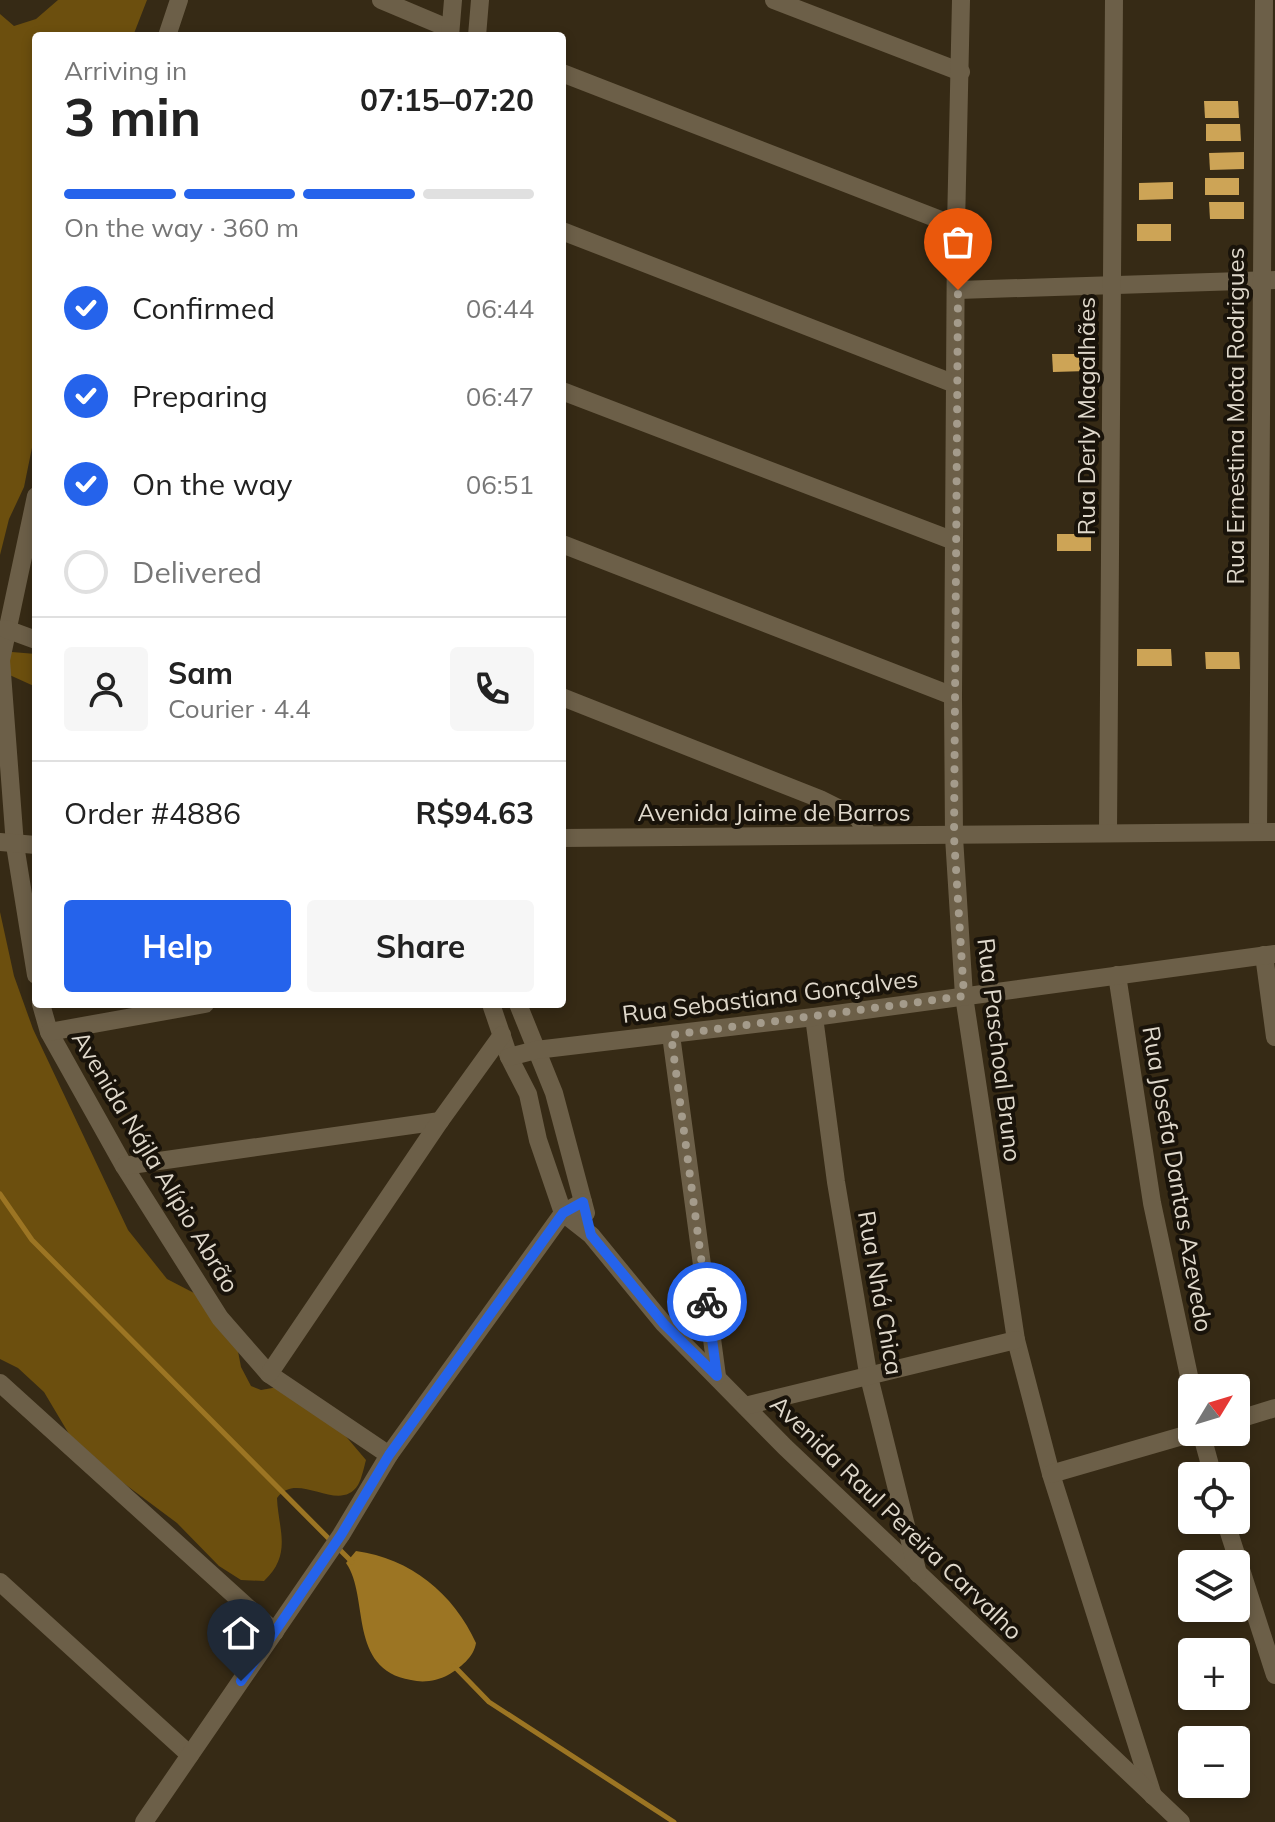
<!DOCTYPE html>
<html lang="en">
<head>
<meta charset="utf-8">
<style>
	:root { --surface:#fff; --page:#f6f6f6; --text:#222; --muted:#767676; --line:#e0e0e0; --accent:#2563eb }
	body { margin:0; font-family:Mulish,sans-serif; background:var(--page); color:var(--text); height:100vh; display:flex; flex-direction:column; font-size:30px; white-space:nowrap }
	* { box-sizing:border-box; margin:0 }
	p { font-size:26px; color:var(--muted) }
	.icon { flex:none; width:44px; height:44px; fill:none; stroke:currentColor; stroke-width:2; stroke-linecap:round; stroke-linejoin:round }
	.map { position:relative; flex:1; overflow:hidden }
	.sheet { position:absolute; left:32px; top:32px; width:534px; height:976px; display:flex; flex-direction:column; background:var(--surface); border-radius:8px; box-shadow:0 4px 12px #0003 }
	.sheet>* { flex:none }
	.needle { width:52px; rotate:52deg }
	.buttons { position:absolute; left:1178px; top:1374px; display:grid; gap:16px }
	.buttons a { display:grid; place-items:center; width:72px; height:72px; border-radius:8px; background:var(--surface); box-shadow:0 4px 12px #0003; font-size:40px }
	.pin { position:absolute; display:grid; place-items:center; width:68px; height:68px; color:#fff; margin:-82px -34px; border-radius:50% 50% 50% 0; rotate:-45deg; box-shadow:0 0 8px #0007 }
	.pin .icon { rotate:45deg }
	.courier { position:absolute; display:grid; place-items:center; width:80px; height:80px; margin:-40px; border:6px solid #2563eb; border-radius:50%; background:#fff; color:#222; box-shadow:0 2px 10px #0007 }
	.headline em { font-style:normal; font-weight:700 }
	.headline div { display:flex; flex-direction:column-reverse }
	.headline { display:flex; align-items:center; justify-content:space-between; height:136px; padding:0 32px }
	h1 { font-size:52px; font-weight:700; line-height:60px }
	.bar { display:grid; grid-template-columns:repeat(4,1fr); gap:12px 8px; align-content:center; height:96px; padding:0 32px }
	.bar i { height:10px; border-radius:6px; background:var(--line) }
	.bar .on { background:var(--accent) }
	.bar p { grid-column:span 4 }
	.line { display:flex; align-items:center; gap:20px; padding:0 32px; border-top:2px solid var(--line) }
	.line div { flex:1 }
	.round { display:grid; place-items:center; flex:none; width:84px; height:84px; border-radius:8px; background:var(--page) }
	ol { padding:0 32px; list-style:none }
	li { display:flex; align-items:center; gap:24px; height:88px }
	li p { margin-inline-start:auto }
	li .icon { padding:8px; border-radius:50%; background:var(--accent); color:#fff; stroke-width:4 }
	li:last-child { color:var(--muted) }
	li i { width:44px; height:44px; border:4px solid var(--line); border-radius:50% }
	.button { display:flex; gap:16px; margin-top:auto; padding:16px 32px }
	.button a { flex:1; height:92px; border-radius:8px; background:var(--accent); color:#fff; font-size:32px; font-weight:700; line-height:92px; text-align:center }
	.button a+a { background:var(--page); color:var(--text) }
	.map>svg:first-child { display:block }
</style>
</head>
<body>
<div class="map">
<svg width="1275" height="1822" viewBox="0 0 1275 1822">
	<rect width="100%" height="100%" fill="#362a15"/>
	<g fill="#6c4f0e">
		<path d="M 58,0 L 147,0 L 133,36 L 36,36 L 36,428 L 24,487 L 9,519 L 0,555 L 0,14 L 14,26 L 36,19 Z"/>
		<path d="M 0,651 L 36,654 L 36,687 L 3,672 Z"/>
		<path d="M 0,912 L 14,976 L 33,1029 L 128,1230 L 167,1279 L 194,1293 L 237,1346 L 241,1367 L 251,1386 L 261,1390 L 278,1387 L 332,1420 L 366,1460 C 364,1467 362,1478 358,1485 C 339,1515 297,1469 277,1498 C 278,1529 293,1554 264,1581 L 241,1580 L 219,1566 L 177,1523 L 122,1482 L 69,1434 L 44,1392 L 18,1368 L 0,1359 Z"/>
	</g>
	<path fill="#9c7523" d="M 356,1551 C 410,1558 454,1594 476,1643 C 474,1657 460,1668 448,1675 C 437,1681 423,1683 411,1680 C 347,1669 370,1597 346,1563 Z"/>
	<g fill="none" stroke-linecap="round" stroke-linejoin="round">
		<g stroke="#9c7523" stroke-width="5">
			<path d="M 0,1194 L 32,1240 L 352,1562"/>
			<path d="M 454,1666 L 489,1702 L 674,1822"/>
		</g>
	</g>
	<g fill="#cda456">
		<path d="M 1204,101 L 1238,101 L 1239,118 L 1205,118 Z"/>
		<path d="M 1206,124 L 1240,124 L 1241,141 L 1206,141 Z"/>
		<path d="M 1244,152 L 1244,169 L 1210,170 L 1209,153 Z"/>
		<rect x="1205" y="178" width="34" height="17"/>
		<path d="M 1173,182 L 1173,199 L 1139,200 L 1139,183 Z"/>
		<path d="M 1209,202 L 1244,202 L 1244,219 L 1210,219 Z"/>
		<rect x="1137" y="224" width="34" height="17"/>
		<path d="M 1052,354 L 1086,354 L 1087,371 L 1053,372 Z"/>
		<rect x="1057" y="534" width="34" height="17"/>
		<path d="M 1137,649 L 1171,649 L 1172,666 L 1137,666 Z"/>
		<path d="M 1205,652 L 1239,652 L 1240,669 L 1206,669 Z"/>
	</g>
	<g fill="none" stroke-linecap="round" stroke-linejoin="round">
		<g stroke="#6c5f48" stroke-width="18">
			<path d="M 381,0 L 450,29"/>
			<path d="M 774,0 L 961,72"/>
			<path d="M 961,0 L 956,226 L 953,696 L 954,837 L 964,996 L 1016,1340 L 1051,1474 L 1153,1796"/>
			<path d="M 167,36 L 179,0"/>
			<path d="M 450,36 L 453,0"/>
			<path d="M 477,36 L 480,0"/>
			<path d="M 562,73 L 956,226"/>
			<path d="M 562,231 L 955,384"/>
			<path d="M 958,290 L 1275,280"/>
			<path d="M 562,391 L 954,541"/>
			<path d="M 36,496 L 1,660 L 15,845 L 36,975"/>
			<path d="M 562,544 L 953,696"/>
			<path d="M 6,629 L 36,640"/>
			<path d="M 562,697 L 820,799 L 858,818 L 868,835"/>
			<path d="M 1108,832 L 1114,0"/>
			<path d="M 1258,832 L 1264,0"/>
			<path d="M 562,838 L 1275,832"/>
			<path d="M 0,842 L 36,845"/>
			<path d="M 1264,955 L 1275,1037"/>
			<path d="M 1117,975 L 1152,1203 L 1192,1390"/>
			<path d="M 41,1004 L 49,1032 L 124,1166 L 220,1318 L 269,1374 L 389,1455"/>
			<path d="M 491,1004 L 509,1057 L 528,1094 L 538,1140 L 563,1213 L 591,1235 L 664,1324 L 785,1447 L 1181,1822"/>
			<path d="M 518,1004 L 554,1093 L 586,1213"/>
			<path d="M 814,1017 L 836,1182 L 868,1373 L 918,1574"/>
			<path d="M 49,1032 L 205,1004"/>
			<path d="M 671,1035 L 717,1376"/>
			<path d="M 509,1057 L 536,1050 L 814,1017 L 1275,954"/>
			<path d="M 124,1166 L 440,1121"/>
			<path d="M 269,1374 L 440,1121 L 502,1035"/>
			<path d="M 0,1383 L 275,1632"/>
			<path d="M 745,1406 L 1016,1340"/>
			<path d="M 1236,1420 L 1275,1408"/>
			<path d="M 1201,1432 L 1213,1476"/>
			<path d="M 1051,1474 L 1196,1432"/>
			<path d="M 1225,1520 L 1275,1675"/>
			<path d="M 0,1582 L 190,1755"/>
			<path d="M 144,1822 L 341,1535 L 389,1455 L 563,1213 L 583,1202"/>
		</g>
	</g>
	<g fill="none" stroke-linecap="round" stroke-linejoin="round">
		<path stroke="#a49b8b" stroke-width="8" stroke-dasharray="0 14.4" d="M 707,1302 L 671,1035 L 964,996 L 954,837 L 958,290"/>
		<path stroke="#2563eb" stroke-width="10" d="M 241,1681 L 341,1535 L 389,1455 L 563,1213 L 583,1202 L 591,1235 L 664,1324 L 717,1376 L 707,1302"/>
	</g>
	<g text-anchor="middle" stroke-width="8" stroke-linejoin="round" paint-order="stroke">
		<g font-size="24" fill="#dfd8cb" stroke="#19130a">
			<text transform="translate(1087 416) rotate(-90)" y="8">Rua Derly Magalhães</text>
			<text transform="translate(1236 416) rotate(-90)" y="8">Rua Ernestina Mota Rodrigues</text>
			<text x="774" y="821">Avenida Jaime de Barros</text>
			<text transform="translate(770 997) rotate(-7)" y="8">Rua Sebastiana Gonçalves</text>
			<text transform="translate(999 1050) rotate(83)" y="8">Rua Paschoal Bruno</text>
			<text transform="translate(155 1162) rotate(59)" y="8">Avenida Nájla Alípio Abrão</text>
			<text transform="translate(1177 1179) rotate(80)" y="8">Rua Josefa Dantas Azevedo</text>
			<text transform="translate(880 1293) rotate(80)" y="8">Rua Nhá Chica</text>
			<text transform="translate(896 1518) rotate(44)" y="8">Avenida Raul Pereira Carvalho</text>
		</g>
	</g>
</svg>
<div class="buttons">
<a><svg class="needle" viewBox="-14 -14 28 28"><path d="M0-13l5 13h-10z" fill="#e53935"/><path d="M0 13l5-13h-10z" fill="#767676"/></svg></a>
<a><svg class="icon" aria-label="locate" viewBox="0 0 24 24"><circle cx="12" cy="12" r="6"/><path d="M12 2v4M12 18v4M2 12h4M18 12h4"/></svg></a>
<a><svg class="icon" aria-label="layers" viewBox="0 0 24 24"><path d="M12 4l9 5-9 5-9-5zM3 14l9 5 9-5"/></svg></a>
<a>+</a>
<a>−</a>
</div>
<div class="pin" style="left:958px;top:290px;background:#ea580c"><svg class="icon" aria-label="bag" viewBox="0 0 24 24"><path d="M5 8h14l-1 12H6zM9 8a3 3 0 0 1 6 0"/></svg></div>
<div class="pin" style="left:241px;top:1681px;background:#1f2937"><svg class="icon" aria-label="home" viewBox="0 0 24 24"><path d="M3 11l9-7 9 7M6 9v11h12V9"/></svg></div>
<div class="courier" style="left:707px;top:1302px"><svg class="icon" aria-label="bike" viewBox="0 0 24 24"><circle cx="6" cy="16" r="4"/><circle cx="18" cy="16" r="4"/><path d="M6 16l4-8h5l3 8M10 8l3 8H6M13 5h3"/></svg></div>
<section class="sheet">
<div class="headline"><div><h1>3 min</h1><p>Arriving in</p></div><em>07:15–07:20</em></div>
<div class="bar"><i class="on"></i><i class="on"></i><i class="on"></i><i></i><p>On the way · 360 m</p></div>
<ol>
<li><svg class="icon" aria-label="check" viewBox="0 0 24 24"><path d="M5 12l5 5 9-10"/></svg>Confirmed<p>06:44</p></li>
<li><svg class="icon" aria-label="check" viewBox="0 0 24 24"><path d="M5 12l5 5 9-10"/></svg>Preparing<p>06:47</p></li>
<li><svg class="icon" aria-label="check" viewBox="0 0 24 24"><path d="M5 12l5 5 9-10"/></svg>On the way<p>06:51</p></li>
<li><i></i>Delivered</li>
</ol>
<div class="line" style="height:144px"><a class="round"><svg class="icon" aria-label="person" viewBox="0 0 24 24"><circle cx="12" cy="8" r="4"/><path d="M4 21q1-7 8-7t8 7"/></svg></a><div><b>Sam</b><p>Courier · 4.4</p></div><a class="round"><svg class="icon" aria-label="phone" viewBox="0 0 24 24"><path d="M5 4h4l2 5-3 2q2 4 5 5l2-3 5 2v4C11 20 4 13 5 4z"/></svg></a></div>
<div class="line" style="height:104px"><div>Order #4886</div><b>R$94.63</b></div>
<div class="button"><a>Help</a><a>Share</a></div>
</section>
</div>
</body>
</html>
